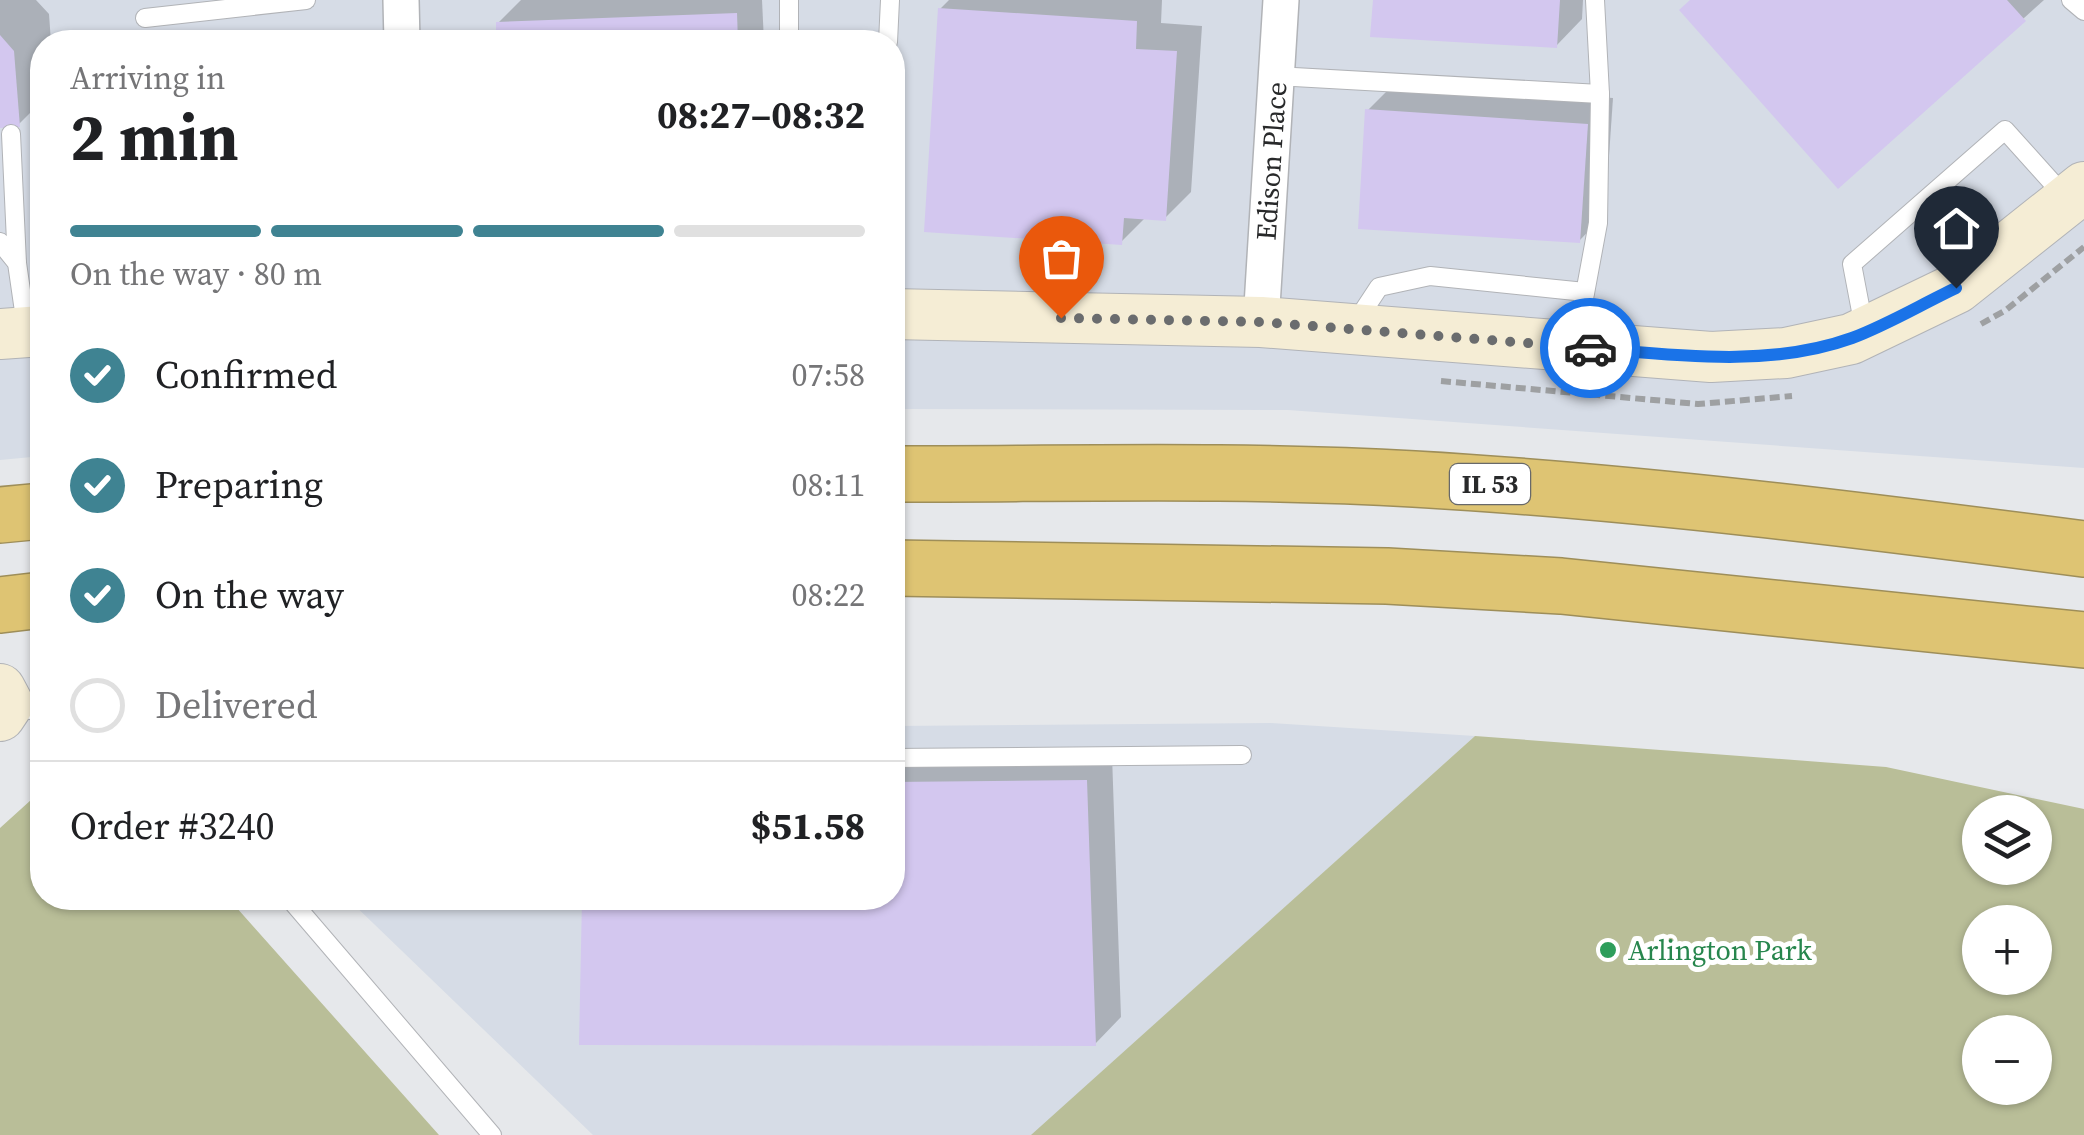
<!DOCTYPE html>
<html lang="en">
<head>
<meta charset="utf-8">
<style>
	:root { --surface:#fff; --page:#f6f6f6; --text:#202124; --muted:#757577; --line:#e0e0e0; --accent:#3f8392 }
	body { margin:0; font-family:"Source Serif 4",serif; background:var(--page); color:var(--text); height:100vh; display:flex; flex-direction:column; font-size:38px; white-space:nowrap }
	* { box-sizing:border-box; margin:0 }
	p { font-size:32px; color:var(--muted) }
	.icon { flex:none; width:55px; height:55px; fill:none; stroke:currentColor; stroke-width:2; stroke-linecap:round; stroke-linejoin:round }
	.map { position:relative; flex:1; overflow:hidden }
	.panel { position:absolute; left:30px; top:30px; width:875px; height:880px; display:flex; flex-direction:column; background:var(--surface); border-radius:40px; box-shadow:0 2px 8px #0004 }
	.panel>* { flex:none }
	.fabs { position:absolute; left:1962px; top:795px; display:grid; gap:20px }
	.fabs a { display:grid; place-items:center; width:90px; height:90px; border-radius:50%; background:var(--surface); box-shadow:0 2px 8px #0004; font-size:50px }
	.pin { position:absolute; display:grid; place-items:center; width:85px; height:85px; color:#fff; margin:-102px -42px; border-radius:50% 50% 50% 0; rotate:-45deg; box-shadow:0 0 10px #0007 }
	.pin .icon { rotate:45deg }
	.courier { position:absolute; display:grid; place-items:center; width:100px; height:100px; margin:-50px; border:8px solid #1a73e8; border-radius:50%; background:#fff; color:#222; box-shadow:0 2px 12px #0007 }
	.summary em { font-style:normal; font-weight:700 }
	.summary div { display:flex; flex-direction:column-reverse }
	.summary { display:flex; align-items:center; justify-content:space-between; height:170px; padding:0 40px }
	h1 { font-size:65px; font-weight:700; line-height:75px }
	.bar { display:grid; grid-template-columns:repeat(4,1fr); gap:15px 10px; align-content:center; height:120px; padding:0 40px }
	.bar i { height:12px; border-radius:8px; background:var(--line) }
	.bar .current { background:var(--accent) }
	.bar p { grid-column:span 4 }
	.line { display:flex; align-items:center; gap:25px; padding:0 40px; border-top:2px solid var(--line) }
	.line div { flex:1 }
	ol { padding:0 40px; list-style:none }
	li { display:flex; align-items:center; gap:30px; height:110px }
	li p { margin-inline-start:auto }
	li .icon { padding:10px; border-radius:50%; background:var(--accent); color:#fff; stroke-width:4 }
	li:last-child { color:var(--muted) }
	li i { width:55px; height:55px; border:5px solid var(--line); border-radius:50% }
	.map>svg:first-child { display:block }
</style>
</head>
<body>
<div class="map">
<svg width="2084" height="1135" viewBox="0 0 2084 1135">
	<rect width="100%" height="100%" fill="#e6e8eb"/>
	<g fill="#d6dce6">
		<path d="M 0,0 L 2084,0 L 2084,468 L 1288,410 L 893,409 L 892,42 L 42,42 L 42,456 L 0,460 Z"/>
		<path d="M 1271,723 L 1475,736 L 1032,1135 L 593,1135 L 347,898 L 892,898 L 893,726 Z"/>
	</g>
	<g fill="#b9be98" fill-rule="evenodd">
		<path d="M 1475,736 L 1886,767 L 2084,809 L 2084,1135 L 1031,1135 ZM 1980,812 L 2035,812 L 2035,868 L 1980,868 ZM 1980,922 L 2035,922 L 2035,978 L 1980,978 ZM 1980,1032 L 2035,1032 L 2035,1088 L 1980,1088 Z"/>
		<path d="M 42,790 L 42,898 L 228,898 L 439,1135 L 0,1135 L 0,828 Z"/>
	</g>
	<g fill="#0003">
		<path d="M 0,0 L 36,0 L 49,14 L 51,42 L 42,42 L 42,101 L 19,124 L 0,125 Z"/>
		<path d="M 521,0 L 762,0 L 764,42 L 499,42 L 498,23 Z"/>
		<path d="M 949,0 L 1162,0 L 1161,23 L 1202,26 L 1191,192 L 1165,218 L 1146,217 L 1121,242 L 940,9 Z"/>
		<path d="M 1375,0 L 1583,0 L 1582,19 L 1556,46 Z"/>
		<path d="M 1692,0 L 2044,0 L 1839,185 Z"/>
		<path d="M 308,31 L 309,42 L 270,42 L 280,32 Z"/>
		<path d="M 1394,84 L 1613,98 L 1605,214 L 1579,241 L 1368,110 Z"/>
		<path d="M 1112,755 L 1121,1017 L 1095,1044 L 581,1043 L 584,898 L 892,898 L 892,757 Z"/>
	</g>
	<g fill="#d3c7ef">
		<path d="M 1373,0 L 1560,0 L 1557,48 L 1370,37 Z"/>
		<path d="M 1690,0 L 2007,0 L 2026,21 L 1838,189 L 1679,10 Z"/>
		<path d="M 938,8 L 1137,21 L 1136,49 L 1177,51 L 1166,221 L 1124,218 L 1122,245 L 924,232 Z"/>
		<path d="M 737,13 L 738,42 L 496,42 L 496,22 Z"/>
		<path d="M 0,35 L 14,51 L 20,127 L 0,128 Z"/>
		<path d="M 1365,109 L 1588,124 L 1580,243 L 1358,229 Z"/>
		<path d="M 1087,780 L 1096,1046 L 579,1045 L 582,898 L 892,898 L 892,782 Z"/>
	</g>
	<g fill="none" stroke-linecap="round" stroke-linejoin="round">
		<defs>
			<g id="lane">
				<path d="M 2071,0 L 2084,11"/>
				<path d="M 145,18 L 306,0"/>
				<path d="M 789,42 L 789,0"/>
				<path d="M 888,42 L 890,0"/>
				<path d="M 1276,76 L 1600,94"/>
				<path d="M 11,134 L 17,263"/>
				<path d="M 0,242 L 17,263 L 27,332"/>
				<path d="M 1354,325 L 1379,287 L 1430,276 L 1585,292"/>
				<path d="M 1864,327 L 1852,264 L 2005,130 L 2067,199"/>
				<path d="M 1576,342 L 1598,223 L 1600,94 L 1595,0"/>
				<path d="M 9,704 L 42,713"/>
				<path d="M 892,758 L 1242,755"/>
				<path d="M 289,898 L 492,1135"/>
			</g>
			<g id="street">
				<path d="M 401,0 L 402,42"/>
				<path d="M 1261,322 L 1281,0"/>
			</g>
			<g id="secondary">
				<path d="M 892,314 L 1261,322 L 1711,357 L 1786,353 L 1851,339 L 1957,288 L 2084,187"/>
				<path d="M 0,334 L 42,331"/>
				<path d="M 0,689 L 8,704 L 0,716"/>
			</g>
			<g id="highway">
				<path d="M 892,474 C 1066,474 1241,469 1414,479 C 1639,492 1861,520 2084,549"/>
				<path d="M 0,515 L 42,511"/>
				<path d="M 892,568 L 1387,576 L 1561,586 L 2084,640"/>
				<path d="M 0,605 L 42,600"/>
			</g>
		</defs>
		<use href="#lane" stroke="#b1b3b7" stroke-width="20"/>
		<use href="#street" stroke="#b1b3b7" stroke-width="38"/>
		<use href="#secondary" stroke="#b1b3b7" stroke-width="52"/>
		<use href="#highway" stroke="#9e8e59" stroke-width="58"/>
		<g stroke="#9ea0a2" stroke-width="6" stroke-dasharray="10 5" stroke-linecap="butt">
			<path d="M 1981,324 L 2006,310 L 2084,247"/>
			<path d="M 1441,381 L 1698,404 L 1792,396"/>
		</g>
		<use href="#lane" stroke="#fff" stroke-width="18"/>
		<use href="#street" stroke="#fff" stroke-width="35"/>
		<use href="#secondary" stroke="#f5edd5" stroke-width="50"/>
		<use href="#highway" stroke="#dec473" stroke-width="55"/>
	</g>
	<g fill="none" stroke-linecap="round" stroke-linejoin="round">
		<path stroke="#6a6c6e" stroke-width="10" stroke-dasharray="0 18" d="M 1061,318 L 1261,322 L 1590,348"/>
		<path stroke="#1a73e8" stroke-width="12" d="M 1590,348 C 1675,355 1769,368 1852,338 C 1887,325 1922,304 1956,288"/>
	</g>
	<circle fill="#2e9e5b" stroke="#fff" stroke-width="4" cx="1608" cy="950" r="10"/>
	<g text-anchor="middle" stroke-width="10" stroke-linejoin="round" paint-order="stroke">
		<rect fill="#fff" stroke="#68696a" stroke-width="2.5" x="1450" y="464" width="80" height="40" rx="8"/>
		<g font-size="25" font-weight="bold" fill="#28292a">
			<text x="1490" y="493">IL 53</text>
		</g>
		<g font-size="28" fill="#28292a" stroke="#fff">
			<text transform="translate(1271 161) rotate(-86)" y="10">Edison Place</text>
		</g>
		<g font-size="28" fill="#27864d" stroke="#fff" text-anchor="start">
			<text x="1628" y="960">Arlington Park</text>
		</g>
	</g>
</svg>
<div class="fabs">
<a><svg class="icon" aria-label="layers" viewBox="0 0 24 24"><path d="M12 4l9 5-9 5-9-5zM3 14l9 5 9-5"/></svg></a>
<a>+</a>
<a>−</a>
</div>
<div class="pin" style="left:1061px;top:318px;background:#ea580c"><svg class="icon" aria-label="bag" viewBox="0 0 24 24"><path d="M5 8h14l-1 12H6zM9 8a3 3 0 0 1 6 0"/></svg></div>
<div class="pin" style="left:1956px;top:288px;background:#1f2937"><svg class="icon" aria-label="home" viewBox="0 0 24 24"><path d="M3 11l9-7 9 7M6 9v11h12V9"/></svg></div>
<div class="courier" style="left:1590px;top:348px"><svg class="icon" aria-label="car" viewBox="0 0 24 24"><path d="M5 17H2v-5l4-1 3-4h7l3 4 3 1v5h-3M9 17h6M6 11h13"/><circle cx="7" cy="17" r="2"/><circle cx="17" cy="17" r="2"/></svg></div>
<section class="panel">
<div class="summary"><div><h1>2 min</h1><p>Arriving in</p></div><em>08:27–08:32</em></div>
<div class="bar"><i class="current"></i><i class="current"></i><i class="current"></i><i></i><p>On the way · 80 m</p></div>
<ol>
<li><svg class="icon" aria-label="check" viewBox="0 0 24 24"><path d="M5 12l5 5 9-10"/></svg>Confirmed<p>07:58</p></li>
<li><svg class="icon" aria-label="check" viewBox="0 0 24 24"><path d="M5 12l5 5 9-10"/></svg>Preparing<p>08:11</p></li>
<li><svg class="icon" aria-label="check" viewBox="0 0 24 24"><path d="M5 12l5 5 9-10"/></svg>On the way<p>08:22</p></li>
<li><i></i>Delivered</li>
</ol>
<div class="line" style="height:130px"><div>Order #3240</div><b>$51.58</b></div>
</section>
</div>
</body>
</html>
